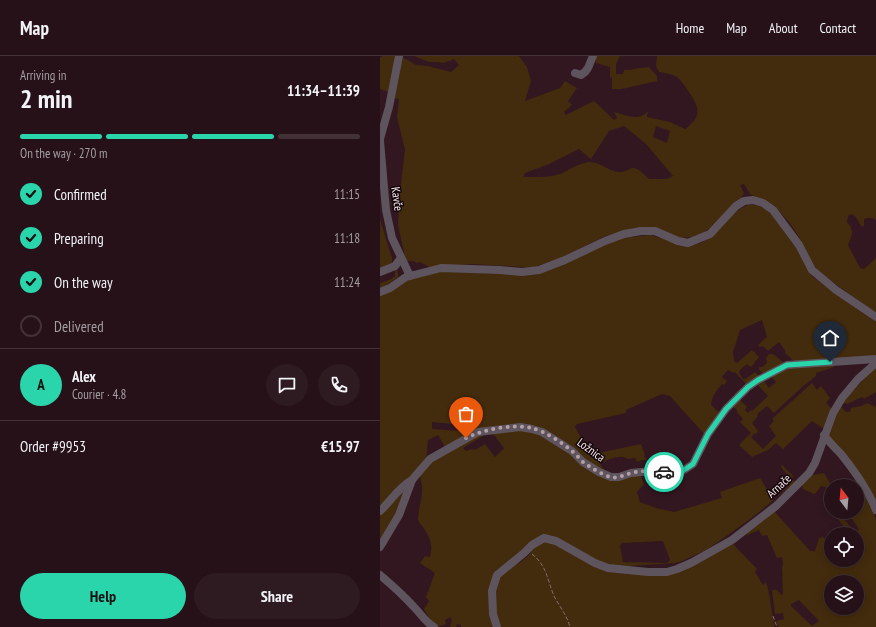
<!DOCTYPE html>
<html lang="en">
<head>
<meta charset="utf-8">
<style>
	:root { --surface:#261118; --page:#2e1a21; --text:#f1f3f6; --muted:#a49da2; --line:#423137; --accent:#2bd5ac }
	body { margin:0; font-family:"PT Sans Narrow",sans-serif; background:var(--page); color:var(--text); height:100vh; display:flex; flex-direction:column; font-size:15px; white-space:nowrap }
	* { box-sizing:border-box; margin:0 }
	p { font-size:13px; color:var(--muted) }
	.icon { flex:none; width:22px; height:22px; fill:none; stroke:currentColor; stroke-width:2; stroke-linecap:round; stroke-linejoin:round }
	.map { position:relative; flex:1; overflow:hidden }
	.side { display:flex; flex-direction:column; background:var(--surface); width:380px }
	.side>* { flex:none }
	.needle { width:26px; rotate:344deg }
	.tools { position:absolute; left:444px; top:423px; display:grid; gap:8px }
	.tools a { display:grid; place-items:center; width:40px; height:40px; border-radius:50%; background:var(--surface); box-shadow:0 2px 10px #0003,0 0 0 1px var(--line); font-size:20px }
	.pin { position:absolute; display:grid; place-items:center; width:34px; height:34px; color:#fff; margin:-41px -17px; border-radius:50% 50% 50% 0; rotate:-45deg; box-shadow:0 0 4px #0007 }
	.pin .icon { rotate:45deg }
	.courier { position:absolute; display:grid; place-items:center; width:40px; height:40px; margin:-20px; border:3px solid #2bd5ac; border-radius:50%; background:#fff; color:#222; box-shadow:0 1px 5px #0007 }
	.overview em { font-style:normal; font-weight:700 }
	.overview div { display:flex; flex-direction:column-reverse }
	.overview { display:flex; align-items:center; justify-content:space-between; height:68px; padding:0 20px }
	h1 { font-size:26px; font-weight:700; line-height:30px }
	.bar { display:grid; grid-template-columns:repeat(4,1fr); gap:6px 4px; align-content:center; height:48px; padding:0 20px }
	.bar i { height:5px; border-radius:3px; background:var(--line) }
	.bar .active { background:var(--accent) }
	.bar p { grid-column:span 4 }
	.line { display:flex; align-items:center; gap:10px; padding:0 20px; border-top:1px solid var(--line) }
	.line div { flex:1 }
	.round { display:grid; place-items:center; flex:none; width:42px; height:42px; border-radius:21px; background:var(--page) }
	ol { padding:0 20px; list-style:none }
	li { display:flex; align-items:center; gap:12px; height:44px }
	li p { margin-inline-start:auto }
	li .icon { padding:4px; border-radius:50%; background:var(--accent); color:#111; stroke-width:4 }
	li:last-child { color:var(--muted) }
	li i { width:22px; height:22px; border:2px solid var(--line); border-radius:50% }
	.primary-button { display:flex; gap:8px; margin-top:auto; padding:8px 20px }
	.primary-button a { flex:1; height:46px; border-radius:24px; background:var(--accent); color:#111; font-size:16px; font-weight:700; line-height:46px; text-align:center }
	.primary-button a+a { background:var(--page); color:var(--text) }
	header { display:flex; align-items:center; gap:24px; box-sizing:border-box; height:56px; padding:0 20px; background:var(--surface); border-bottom:1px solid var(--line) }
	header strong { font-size:19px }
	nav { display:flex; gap:22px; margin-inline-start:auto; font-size:14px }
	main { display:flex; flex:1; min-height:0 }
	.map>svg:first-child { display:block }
</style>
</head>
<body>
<header>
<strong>Map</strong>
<nav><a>Home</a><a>Map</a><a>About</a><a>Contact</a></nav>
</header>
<main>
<section class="side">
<div class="overview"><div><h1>2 min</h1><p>Arriving in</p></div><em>11:34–11:39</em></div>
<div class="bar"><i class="active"></i><i class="active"></i><i class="active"></i><i></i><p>On the way · 270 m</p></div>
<ol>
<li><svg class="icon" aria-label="check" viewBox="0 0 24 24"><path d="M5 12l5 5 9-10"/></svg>Confirmed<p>11:15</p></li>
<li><svg class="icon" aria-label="check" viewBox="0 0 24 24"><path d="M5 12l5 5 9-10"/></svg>Preparing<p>11:18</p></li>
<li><svg class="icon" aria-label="check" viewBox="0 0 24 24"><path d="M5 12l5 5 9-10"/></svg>On the way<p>11:24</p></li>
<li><i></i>Delivered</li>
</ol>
<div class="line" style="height:72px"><b class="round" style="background:var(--accent);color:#111">A</b><div><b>Alex</b><p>Courier · 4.8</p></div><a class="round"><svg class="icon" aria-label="chat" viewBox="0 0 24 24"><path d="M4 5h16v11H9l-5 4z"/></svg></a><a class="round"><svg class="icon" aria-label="phone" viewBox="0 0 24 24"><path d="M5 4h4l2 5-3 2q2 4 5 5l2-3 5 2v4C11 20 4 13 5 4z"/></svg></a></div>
<div class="line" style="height:52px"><div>Order #9953</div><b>€15.97</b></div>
<div class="primary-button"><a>Help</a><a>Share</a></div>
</section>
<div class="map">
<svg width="496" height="571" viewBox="0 0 496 571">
	<rect width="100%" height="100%" fill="#321720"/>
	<g fill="#432b0d" fill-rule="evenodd">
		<path d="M 2,0 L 16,0 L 8,36 L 0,33 L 0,2 Z"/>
		<path d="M 21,0 L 36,9 L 48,10 L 71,16 L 79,9 L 74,3 L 64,7 L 58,6 L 49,6 L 34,0 L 139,0 L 147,11 L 151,25 L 145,45 L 180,32 L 185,25 L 197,32 L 188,45 L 192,49 L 184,56 L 186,59 L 214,45 L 234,64 L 237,62 L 234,56 C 246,59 259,66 268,55 L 267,61 L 290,66 L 305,73 C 322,60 320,53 309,36 C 306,32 302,25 297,21 C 292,18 285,17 279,16 L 276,10 L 277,0 L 496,0 L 496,164 C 492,162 488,161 484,163 L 484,170 L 481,170 L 476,161 L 472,158 L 468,160 L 467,166 C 475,176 472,178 468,189 L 480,212 L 484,213 L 496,202 L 496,258 L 438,215 L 433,208 L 419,181 L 409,166 L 396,152 L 370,138 L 364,128 L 360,129 L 364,137 L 361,142 L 356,145 L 330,172 L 323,177 L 313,181 L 301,182 L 276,172 L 264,171 L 253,172 L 223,181 L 183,201 L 154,211 L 144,211 L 93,208 L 49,211 L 40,206 L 36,207 L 34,205 L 26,205 L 18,169 L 20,136 L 25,94 L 17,61 L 19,43 L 13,42 ZM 244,70 L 266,88 L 293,120 L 287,123 L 269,123 C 265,119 258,111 252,112 C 247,114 245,116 240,116 C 229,116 220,105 208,106 C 198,108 189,114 180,118 C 168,122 155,121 143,121 L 145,117 L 169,108 L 199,93 L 211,103 L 229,75 ZM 276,70 L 290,75 L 287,87 L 273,81 Z"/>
		<path d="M 216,0 L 240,0 L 236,8 L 236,18 L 243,18 L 244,14 L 251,14 L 253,13 L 269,11 L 277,20 L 277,25 L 242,33 L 232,33 L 232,22 L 230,21 L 230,11 L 216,7 Z"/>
		<path d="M 368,149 L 377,149 L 386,153 L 392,159 L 416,192 L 432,220 L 457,239 L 496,266 L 496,300 L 415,306 L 405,297 L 405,294 L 399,286 L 388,295 L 383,290 L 380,291 L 378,289 L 387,281 L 382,264 L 360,274 L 353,296 L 354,305 L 357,307 L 372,294 L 379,301 L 371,311 L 367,308 L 360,314 L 359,317 L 364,324 L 375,316 L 380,321 L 356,340 L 354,338 L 366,328 L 355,316 L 354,317 L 348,314 L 342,321 L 347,325 L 344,329 L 342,328 C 336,335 332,340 331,349 L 341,358 L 326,380 L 290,340 L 282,338 L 246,354 L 246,357 L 197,368 L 195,371 L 202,384 L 213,398 L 261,388 L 265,399 L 264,400 L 267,404 L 261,404 L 258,406 L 256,405 L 256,402 L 248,403 C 238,397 230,405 220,406 C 222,415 228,416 236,418 L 228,418 L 164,375 L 120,372 L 66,393 L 58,379 L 48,384 L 46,404 L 0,453 L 0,239 L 28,223 L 62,215 L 139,219 L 242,182 L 271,179 L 302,189 C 322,193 338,176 350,162 C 356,156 360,152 368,149 ZM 52,366 L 81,369 L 82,373 L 81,375 L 52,373 Z"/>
		<path d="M 0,163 L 12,202 L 12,208 L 0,215 Z"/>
		<path d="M 15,212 L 16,212 L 18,217 L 18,221 L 4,231 L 0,232 L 0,227 L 11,223 L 15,220 Z"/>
		<path d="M 389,298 L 393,298 L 404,307 L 384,318 L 379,314 L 379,311 L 382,311 L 387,307 L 386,302 Z"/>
		<path d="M 452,309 L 454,311 L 436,317 L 436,320 L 421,332 L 394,357 L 387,350 L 377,358 L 378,360 L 372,367 L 378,375 L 376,378 L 375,377 L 371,381 L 383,393 L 396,380 L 389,370 L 394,365 L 392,363 L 432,327 L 437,334 L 441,330 L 450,342 L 446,347 L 453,354 L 444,373 L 432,365 L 403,393 L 396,387 L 388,394 L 372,401 L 359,389 L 371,377 L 360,366 L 363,363 L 357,356 L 357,354 L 352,350 L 358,342 L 367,351 L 365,354 L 368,357 L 371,354 L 372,355 L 388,340 L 376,327 L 384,325 L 389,332 L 396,326 L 390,319 L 407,312 Z"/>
		<path d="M 496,310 L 496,336 L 484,343 L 482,341 L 467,348 L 464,347 L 464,345 Z"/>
		<path d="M 487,347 L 496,351 L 496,448 L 449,382 L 448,371 L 461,351 L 466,356 L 470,356 L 471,352 L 481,350 Z"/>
		<path d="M 128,373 L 146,373 L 158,376 L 192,397 L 204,408 L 224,421 L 241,422 L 260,418 L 264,428 L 257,436 L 260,446 L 276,452 L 294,456 L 342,442 L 340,436 L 380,422 L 394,444 L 410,428 L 410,422 L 401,411 L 402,409 L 413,420 L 412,423 L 415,426 L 378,457 L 348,479 L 326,494 L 302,505 L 295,507 L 234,511 C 213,506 194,492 175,481 L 170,479 L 160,481 L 155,484 L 118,515 C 106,530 108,554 113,571 L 81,571 L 81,569 L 77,568 L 76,571 L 70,571 L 72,564 L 70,561 L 65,564 L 66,568 L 57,571 L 52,567 L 44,553 L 49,545 L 46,541 L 55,517 L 40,507 L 45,500 L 50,501 C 53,489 50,480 42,470 C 40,467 38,466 38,462 C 39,450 43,440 42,428 C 41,424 39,420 41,416 C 44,407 88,382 98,378 C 108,375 118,375 128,373 ZM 108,377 L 114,379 L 124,392 L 115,401 L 105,388 L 95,394 L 92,393 L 86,395 L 83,392 ZM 283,485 L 290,504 L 287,507 L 243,506 L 240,490 L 242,487 Z"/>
		<path d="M 444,417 L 450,427 L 453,426 L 455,430 L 451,430 L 451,433 L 441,430 L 436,437 L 434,438 L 423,433 L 422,429 L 428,420 Z"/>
		<path d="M 466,422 L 475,430 L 458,430 L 461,429 Z"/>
		<path d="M 28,428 L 22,447 L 0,489 L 0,460 Z"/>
		<path d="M 477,431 L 484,438 L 489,445 L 496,463 L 496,571 L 398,571 L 396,565 L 404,563 L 403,557 L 395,558 L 392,534 L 397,534 L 401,539 L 403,538 L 402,512 L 403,508 L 402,501 L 397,502 L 387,479 L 382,480 L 379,474 L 367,479 L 364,476 L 393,454 L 430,495 L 435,495 L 439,482 L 441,482 L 442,480 L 451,490 L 451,504 L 477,504 L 477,478 L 470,478 L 453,457 L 454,456 L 459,456 L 475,477 L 479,473 L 467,456 L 477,456 ZM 451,526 L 477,526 L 477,552 L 451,552 ZM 419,544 L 439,565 L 432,570 L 411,550 L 411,548 Z"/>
		<path d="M 167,484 L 214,509 L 280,518 L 353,488 L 377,513 L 375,516 L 383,529 L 386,526 C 391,541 391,556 395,571 L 119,571 L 114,541 L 120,521 L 128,512 L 141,506 L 149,499 L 154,491 Z"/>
	</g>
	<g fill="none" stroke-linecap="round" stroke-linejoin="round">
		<g stroke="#836b73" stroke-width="1" stroke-dasharray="4 2" stroke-linecap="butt">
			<path d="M 152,498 C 167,510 167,523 174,540 C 179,550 187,559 190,571"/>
			<path d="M 393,560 L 397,571"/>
		</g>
		<g stroke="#5e545e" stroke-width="8">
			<path d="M 195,17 L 201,19 L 205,16 L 208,12 L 213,0"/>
			<path d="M 0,83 L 9,51 L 19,0"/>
			<path d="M 0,85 L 6,154 L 12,182 L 30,220"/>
			<path d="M 0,216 L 15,210 L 21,202"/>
			<path d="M 0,236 L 10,232 L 26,221 L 61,212 L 120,214 L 142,216 L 159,214 L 185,204 L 225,185 L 244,178 L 261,175 L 275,175 L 298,185 L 308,187 L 330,178 L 356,150 L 364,145 L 373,144 L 383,147 L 393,154 L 419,189 L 432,214 L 456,234 L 496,261"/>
			<path d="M 444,379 C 449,386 455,392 461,398 C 473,413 489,436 496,454"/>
			<path d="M 0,455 C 11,445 18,432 32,424"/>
			<path d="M 0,491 L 19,459 L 32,424 L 37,418 L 50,403 L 98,376 L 140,371 L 152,373 L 162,376 L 181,388 L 192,395 L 203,406 L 219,416 L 231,421 L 239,421 L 251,417 L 272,415 L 286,416 L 301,416 L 313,408 L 328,378 L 346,353 L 368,331 L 378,324 L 407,309 L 496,303"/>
			<path d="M 0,519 C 12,529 24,540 34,551 C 41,558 45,566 54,571"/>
			<path d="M 117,571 L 113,558 L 112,535 L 117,519 L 144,497 L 152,489 L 164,482 L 176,485 L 215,507 L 228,512 L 268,516 L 287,516 L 297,513 L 311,507 L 352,484 L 396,450 L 429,417 L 435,407 L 453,357 L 462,342 L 478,323 L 496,307"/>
		</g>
	</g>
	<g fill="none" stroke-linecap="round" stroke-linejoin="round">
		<path stroke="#b59fa6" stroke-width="4" stroke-dasharray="0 7.2" d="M 86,382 C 104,373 132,368 152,372 C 164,375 183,387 192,395 C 196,398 199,402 203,406 C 210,411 221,418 230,421 C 237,423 244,419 251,417 C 262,414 273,415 284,416"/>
		<path stroke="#2bd5ac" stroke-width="5" d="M 284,416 L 301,416 L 313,408 L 328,378 L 346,353 L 368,331 L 378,324 L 407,309 L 450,306"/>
	</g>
	<g text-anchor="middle" stroke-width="3" stroke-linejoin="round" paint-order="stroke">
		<g font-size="12" fill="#fce8ee" stroke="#12070a">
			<text transform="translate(17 143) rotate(82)" y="4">Kavče</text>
			<text transform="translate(211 394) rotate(36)" y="4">Ložnica</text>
			<text transform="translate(399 430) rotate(-43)" y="4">Arnače</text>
		</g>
	</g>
</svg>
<div class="tools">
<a><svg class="needle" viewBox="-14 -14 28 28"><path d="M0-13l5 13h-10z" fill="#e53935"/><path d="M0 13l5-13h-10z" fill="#a49da2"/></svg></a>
<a><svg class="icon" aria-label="locate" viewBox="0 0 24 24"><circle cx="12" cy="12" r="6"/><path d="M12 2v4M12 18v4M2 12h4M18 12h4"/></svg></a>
<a><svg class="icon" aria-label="layers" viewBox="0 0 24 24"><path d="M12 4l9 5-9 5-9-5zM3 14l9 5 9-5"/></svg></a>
</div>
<div class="pin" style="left:86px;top:382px;background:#ea580c"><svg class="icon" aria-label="bag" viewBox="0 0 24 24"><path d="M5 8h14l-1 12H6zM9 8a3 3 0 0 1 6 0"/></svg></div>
<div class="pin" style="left:450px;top:306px;background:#1f2937"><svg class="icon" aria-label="home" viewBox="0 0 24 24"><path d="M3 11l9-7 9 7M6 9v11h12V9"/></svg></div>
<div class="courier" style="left:284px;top:416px"><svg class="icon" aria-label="car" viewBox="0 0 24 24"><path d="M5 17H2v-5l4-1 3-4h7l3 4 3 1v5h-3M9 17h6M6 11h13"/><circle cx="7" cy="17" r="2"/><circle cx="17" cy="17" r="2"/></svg></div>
</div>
</main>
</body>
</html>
